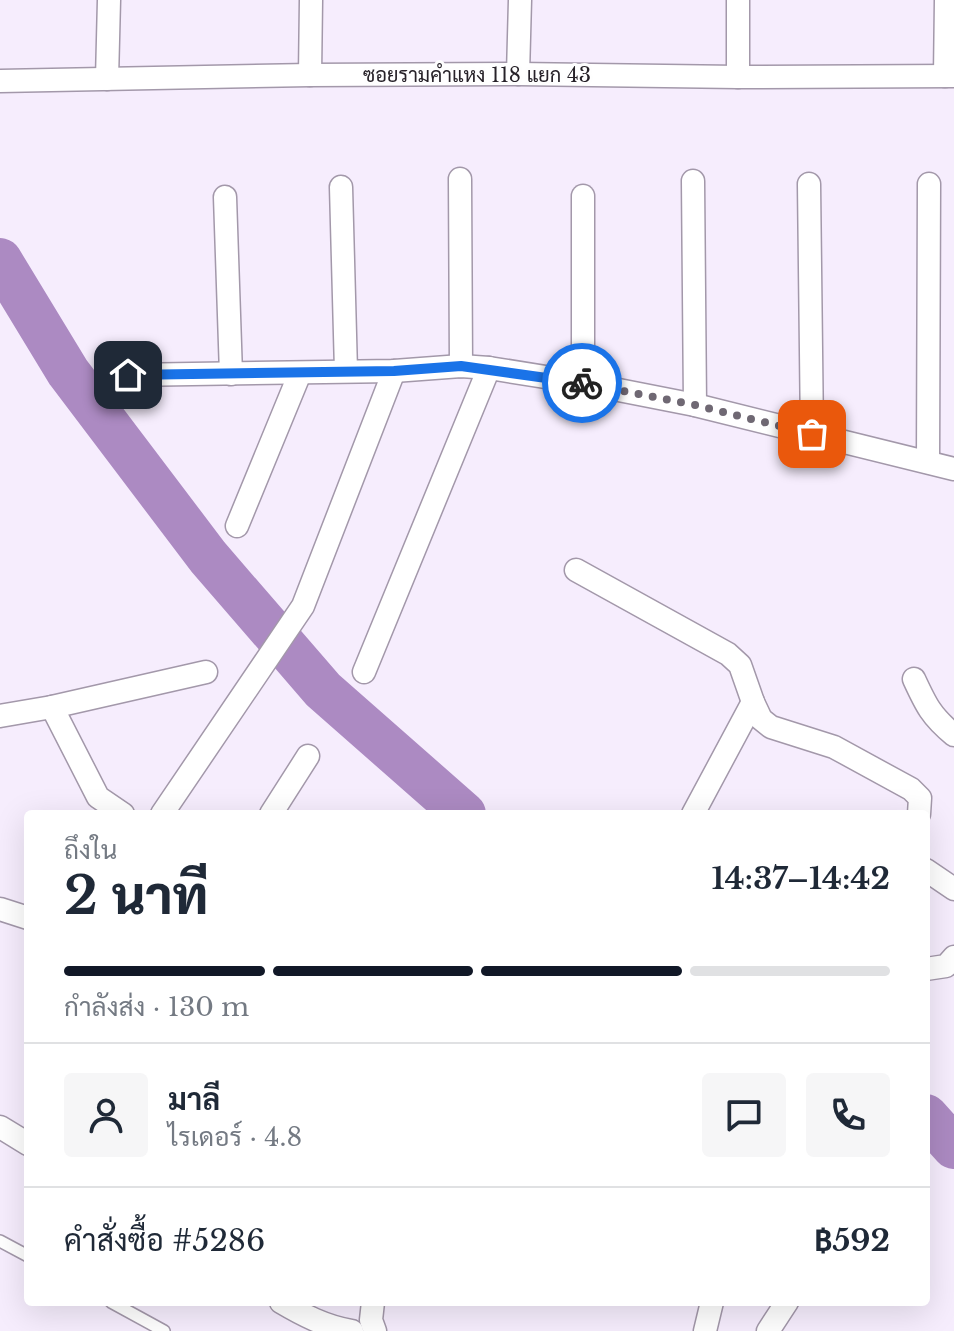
<!DOCTYPE html>
<html lang="th">
<head>
<meta charset="utf-8">
<style>
	:root { --surface:#fff; --page:#f6f6f7; --text:#1f2937; --muted:#747a83; --line:#e0e1e3; --accent:#111827 }
	body { margin:0; font-family:"Libre Baskerville",Sarabun,serif; background:var(--page); color:var(--text); height:100vh; display:flex; flex-direction:column; font-size:30px; white-space:nowrap }
	* { box-sizing:border-box; margin:0 }
	p { font-size:26px; color:var(--muted) }
	.icon { flex:none; width:44px; height:44px; fill:none; stroke:currentColor; stroke-width:2; stroke-linecap:round; stroke-linejoin:round }
	.map { position:relative; flex:1; overflow:hidden }
	.details { position:absolute; left:24px; top:810px; width:906px; height:496px; display:flex; flex-direction:column; background:var(--surface); border-radius:8px; box-shadow:0 8px 32px #0002 }
	.details>* { flex:none }
	.pin { position:absolute; display:grid; place-items:center; width:68px; height:68px; color:#fff; margin:-34px; border-radius:16px; box-shadow:0 4px 12px #0006 }
	.courier { position:absolute; display:grid; place-items:center; width:80px; height:80px; margin:-40px; border:6px solid #1a73e8; border-radius:50%; background:#fff; color:#222; box-shadow:0 2px 10px #0007 }
	.headline em { font-style:normal; font-weight:800 }
	.headline div { display:flex; flex-direction:column-reverse }
	.headline { display:flex; align-items:center; justify-content:space-between; height:136px; padding:0 40px }
	h1 { font-size:52px; font-weight:800; line-height:60px }
	.bar { display:grid; grid-template-columns:repeat(4,1fr); gap:12px 8px; align-content:center; height:96px; padding:0 40px }
	.bar i { height:10px; border-radius:6px; background:var(--line) }
	.bar .on { background:var(--accent) }
	.bar p { grid-column:span 4 }
	.line { display:flex; align-items:center; gap:20px; padding:0 40px; border-top:2px solid var(--line) }
	.line div { flex:1 }
	.round { display:grid; place-items:center; flex:none; width:84px; height:84px; border-radius:8px; background:var(--page) }
	.map>svg:first-child { display:block }
</style>
</head>
<body>
<div class="map">
<svg width="954" height="1331" viewBox="0 0 954 1331">
	<rect width="100%" height="100%" fill="#f6edfd"/>
	<g fill="none" stroke-linecap="round" stroke-linejoin="round">
		<g stroke="#ac8ac2" stroke-width="44">
			<path d="M 0,260 L 68,372 L 208,557 L 323,690 L 464,814"/>
			<path d="M 926,1116 L 954,1147"/>
		</g>
		<defs>
			<g id="service">
				<path d="M 0,1241 L 28,1256"/>
				<path d="M 111,1302 L 164,1331"/>
			</g>
			<g id="minor">
				<path d="M 518,74 L 520,0"/>
				<path d="M 310,75 L 311,0"/>
				<path d="M 945,76 L 946,0"/>
				<path d="M 738,77 L 738,0"/>
				<path d="M 107,79 L 109,0"/>
				<path d="M 0,81 L 310,75 L 518,74 L 738,77 L 954,76"/>
				<path d="M 460,179 L 461,366"/>
				<path d="M 693,181 L 695,405"/>
				<path d="M 809,184 L 812,434"/>
				<path d="M 341,187 L 346,371"/>
				<path d="M 583,196 L 583,383"/>
				<path d="M 225,197 L 231,374"/>
				<path d="M 128,375 L 394,371 L 461,366 L 489,368 L 583,383 L 695,405 L 954,469"/>
				<path d="M 928,462 L 929,184"/>
				<path d="M 237,526 L 300,373"/>
				<path d="M 576,570 L 728,654 L 740,665 L 753,702 L 761,719 L 771,727 L 834,747 L 911,789 L 920,798 L 919,814"/>
				<path d="M 364,672 L 489,368"/>
				<path d="M 914,679 C 926,705 931,716 954,735"/>
				<path d="M 52,707 L 98,797 L 123,814"/>
				<path d="M 0,716 L 52,707 L 206,672"/>
				<path d="M 162,814 L 303,606 L 394,371"/>
				<path d="M 271,814 L 308,756"/>
				<path d="M 693,814 L 753,702"/>
				<path d="M 926,870 L 954,889"/>
				<path d="M 0,909 L 28,918"/>
				<path d="M 926,969 L 946,966 L 954,957"/>
				<path d="M 0,1127 L 28,1144"/>
				<path d="M 281,1302 C 303,1315 326,1327 352,1331"/>
				<path d="M 373,1302 L 371,1320 L 375,1331"/>
				<path d="M 705,1331 L 712,1302"/>
				<path d="M 768,1331 L 787,1302"/>
			</g>
		</defs>
		<use href="#service" stroke="#a398aa" stroke-width="14"/>
		<use href="#minor" stroke="#a398aa" stroke-width="25"/>
		<use href="#service" stroke="#fff" stroke-width="11"/>
		<use href="#minor" stroke="#fff" stroke-width="22"/>
	</g>
	<g fill="none" stroke-linecap="round" stroke-linejoin="round">
		<path stroke="#6f6873" stroke-width="8" stroke-dasharray="0 14.4" d="M 582,383 L 695,405 L 812,434"/>
		<path stroke="#1a73e8" stroke-width="10" d="M 128,375 L 394,371 L 461,366 L 582,383"/>
	</g>
	<g text-anchor="middle" stroke-width="6" stroke-linejoin="round" paint-order="stroke">
		<g font-size="20" fill="#262128" stroke="#fefefe">
			<text x="477" y="82">ซอยรามคำแหง 118 แยก 43</text>
		</g>
	</g>
</svg>
<div class="pin" style="left:812px;top:434px;background:#ea580c"><svg class="icon" aria-label="bag" viewBox="0 0 24 24"><path d="M5 8h14l-1 12H6zM9 8a3 3 0 0 1 6 0"/></svg></div>
<div class="pin" style="left:128px;top:375px;background:#1f2937"><svg class="icon" aria-label="home" viewBox="0 0 24 24"><path d="M3 11l9-7 9 7M6 9v11h12V9"/></svg></div>
<div class="courier" style="left:582px;top:383px"><svg class="icon" aria-label="bike" viewBox="0 0 24 24"><circle cx="6" cy="16" r="4"/><circle cx="18" cy="16" r="4"/><path d="M6 16l4-8h5l3 8M10 8l3 8H6M13 5h3"/></svg></div>
<section class="details">
<div class="headline"><div><h1>2 นาที</h1><p>ถึงใน</p></div><em>14:37–14:42</em></div>
<div class="bar"><i class="on"></i><i class="on"></i><i class="on"></i><i></i><p>กำลังส่ง · 130 m</p></div>
<div class="line" style="height:144px"><a class="round"><svg class="icon" aria-label="person" viewBox="0 0 24 24"><circle cx="12" cy="8" r="4"/><path d="M4 21q1-7 8-7t8 7"/></svg></a><div><b>มาลี</b><p>ไรเดอร์ · 4.8</p></div><a class="round"><svg class="icon" aria-label="chat" viewBox="0 0 24 24"><path d="M4 5h16v11H9l-5 4z"/></svg></a><a class="round"><svg class="icon" aria-label="phone" viewBox="0 0 24 24"><path d="M5 4h4l2 5-3 2q2 4 5 5l2-3 5 2v4C11 20 4 13 5 4z"/></svg></a></div>
<div class="line" style="height:104px"><div>คำสั่งซื้อ #5286</div><b>฿592</b></div>
</section>
</div>
</body>
</html>
